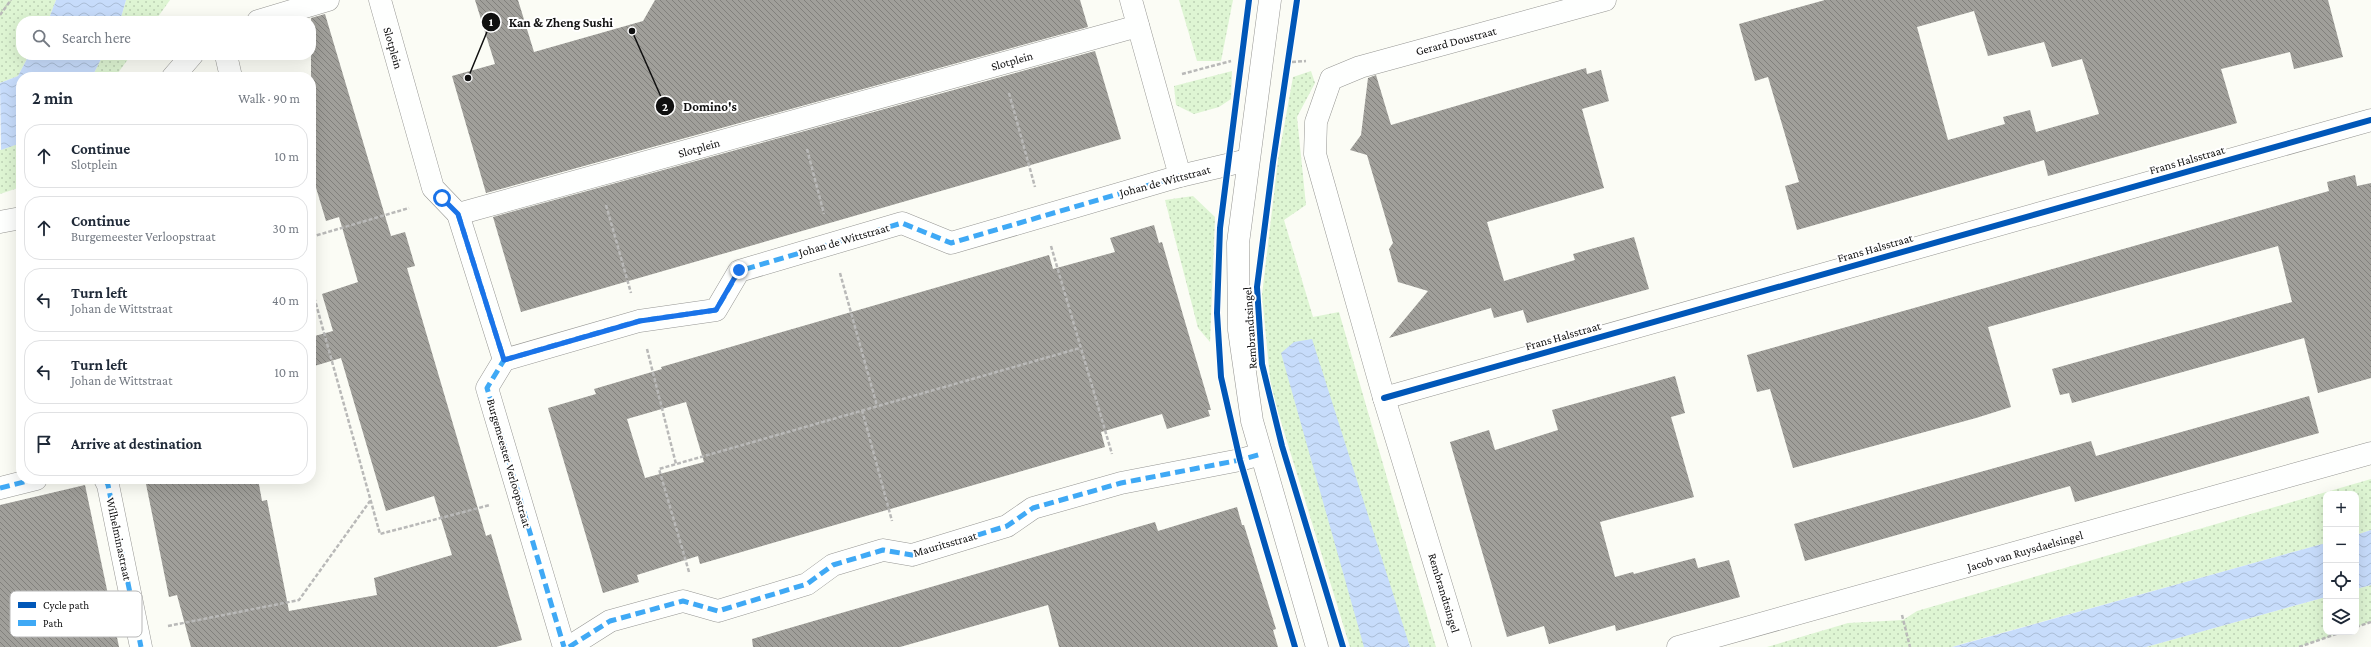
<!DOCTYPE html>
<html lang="en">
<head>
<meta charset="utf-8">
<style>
	:root { --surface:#fff; --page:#f6f6f7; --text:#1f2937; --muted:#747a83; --line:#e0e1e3 }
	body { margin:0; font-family:"Crimson Pro",serif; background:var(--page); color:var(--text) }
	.controls { position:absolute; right:12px; bottom:12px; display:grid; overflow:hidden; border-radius:8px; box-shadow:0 4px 16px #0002 }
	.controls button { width:36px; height:36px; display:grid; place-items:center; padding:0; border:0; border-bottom:1px solid var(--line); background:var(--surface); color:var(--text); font:20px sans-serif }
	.stop { position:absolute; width:12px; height:12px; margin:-9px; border:3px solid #1a73e8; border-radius:50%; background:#fff }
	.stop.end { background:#1a73e8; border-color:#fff; box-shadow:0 1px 4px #0008 }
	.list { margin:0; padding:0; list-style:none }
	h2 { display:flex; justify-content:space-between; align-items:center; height:52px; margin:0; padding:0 16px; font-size:17px }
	h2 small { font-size:13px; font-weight:400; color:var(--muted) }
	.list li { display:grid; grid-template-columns:26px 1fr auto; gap:12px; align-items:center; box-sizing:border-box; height:64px; margin:0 8px 8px; padding:0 8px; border:1px solid var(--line); border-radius:16px }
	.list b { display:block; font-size:15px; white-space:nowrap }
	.list p { margin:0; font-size:13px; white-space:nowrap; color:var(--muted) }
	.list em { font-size:13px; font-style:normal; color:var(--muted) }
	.icon { flex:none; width:22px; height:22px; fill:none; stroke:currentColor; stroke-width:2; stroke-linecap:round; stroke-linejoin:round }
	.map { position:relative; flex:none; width:2371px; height:647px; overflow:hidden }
	.search { position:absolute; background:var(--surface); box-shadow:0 4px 16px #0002; left:16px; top:16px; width:300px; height:44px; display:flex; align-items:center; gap:10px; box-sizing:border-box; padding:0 14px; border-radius:16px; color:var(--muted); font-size:15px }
	.panel { position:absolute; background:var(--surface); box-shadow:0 4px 16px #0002; left:16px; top:72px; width:300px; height:412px; border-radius:16px }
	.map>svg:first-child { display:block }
</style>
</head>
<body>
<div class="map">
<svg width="2371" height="647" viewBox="0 0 2371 647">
	<defs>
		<pattern id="grass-dots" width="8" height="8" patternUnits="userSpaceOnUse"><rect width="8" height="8" fill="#def5d3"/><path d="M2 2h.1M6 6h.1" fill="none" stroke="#bdd1b4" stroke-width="1.8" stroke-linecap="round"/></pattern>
		<pattern id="water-waves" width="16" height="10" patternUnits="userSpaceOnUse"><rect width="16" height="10" fill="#c7dcfb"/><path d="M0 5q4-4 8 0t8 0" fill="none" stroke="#aabcd6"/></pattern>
		<pattern id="building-back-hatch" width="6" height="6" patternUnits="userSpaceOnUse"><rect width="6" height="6" fill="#a09f9a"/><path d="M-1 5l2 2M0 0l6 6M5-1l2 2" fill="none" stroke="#81807c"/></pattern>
	</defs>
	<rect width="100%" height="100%" fill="#fbfcf5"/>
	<g fill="url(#grass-dots)">
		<polygon points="0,0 56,0 48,21 21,21 21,55 29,55 18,76 0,83"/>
		<polygon points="126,0 170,0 155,21 120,21"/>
		<polygon points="1179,0 1233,0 1221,61 1197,61"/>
		<polygon points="103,55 131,55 115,77 92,77"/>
		<polygon points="1232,71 1231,99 1219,107 1194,114 1176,105 1174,86"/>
		<polygon points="1311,71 1315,83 1297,117 1306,205 1284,220 1313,317 1339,312 1436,647 1350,647 1271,389 1262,295 1278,160 1293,77"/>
		<polygon points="21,143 21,187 0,194 0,150"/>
		<polygon points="1193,196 1215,217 1210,342 1198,328 1165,200"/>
		<polygon points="2371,479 2371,530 2356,535 2356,494 2326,494 2326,543 1965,643 1952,647 1767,647 1848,623 1903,620 1917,611"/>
		<polygon points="2371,585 2371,622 2356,627 2356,589"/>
		<polygon points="2326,597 2326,632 2342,632 2299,647 2146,647"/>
	</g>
	<g fill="url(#water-waves)">
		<polygon points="56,0 126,0 120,21 48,21"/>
		<polygon points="29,55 103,55 92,77 21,77 21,143 1,150 0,83 18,76"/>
		<polygon points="1312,339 1410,647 1364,647 1281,353 1294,342"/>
		<polygon points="2371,530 2371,585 2356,589 2356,535"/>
		<polygon points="2326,543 2326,597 2146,647 1952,647"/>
	</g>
	<g fill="url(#building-back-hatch)" fill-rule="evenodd">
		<polygon points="475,0 518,0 534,52 643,21 655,0 1080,0 1088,27 486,193 452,76 495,64"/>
		<path d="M1825 0H2328L2343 57 2294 69 2290 52 2221 69 2237 123 2048 176 2044 160 1797 230 1785 186 1799 182 1768 77 1755 81 1739 24ZM1974 11 1988 56 2044 42 2052 67 2082 59 2099 114 2036 132 2030 110 2003 117 2005 124 1948 140 1917 27Z"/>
		<polygon points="325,14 391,236 405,232 415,266 407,268 486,536 491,534 522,640 496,647 191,647 177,595 169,597 146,484 153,483 152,479 258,479 262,501 267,500 289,611 377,595 374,578 452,555 434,496 386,511 341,358 311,367 311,337 333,331 322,294 358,282 339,217 326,221 311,171 311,18"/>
		<polygon points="1095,51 1121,139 521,312 493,217"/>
		<polygon points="1586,68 1587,74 1601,70 1609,101 1582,109 1604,188 1487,222 1504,281 1575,260 1573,254 1634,237 1649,289 1527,323 1523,310 1494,318 1491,308 1389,338 1428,291 1398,282 1389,249 1393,243 1367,155 1350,150 1361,135 1368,78 1376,75 1391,125"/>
		<polygon points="2355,175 2357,186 2371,183 2371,378 2318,393 2304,338 2072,403 2069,393 2060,395 2052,369 2292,302 2278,246 1988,327 2011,407 1976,418 1793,468 1770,389 1757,392 1747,355 2329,191 2327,182"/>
		<path d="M1154 225 1159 243 1162 242 1183 315 1211 410H1208L1210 416 1167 429 1162 414 1101 432 1105 447 700 564 698 556 637 575 639 582 603 593 548 408 596 394 594 389 662 369 661 367 1049 255 1053 269 1115 252 1110 238ZM686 402 704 462 645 478 627 419Z"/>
		<polygon points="1675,376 1685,413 1671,417 1694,497 1600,522 1615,577 1633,572 1634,574 1695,558 1698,568 1729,560 1740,597 1616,631 1615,625 1549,644 1544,626 1507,637 1450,442 1489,430 1495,450 1558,430 1552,410"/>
		<polygon points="2309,396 2319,433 2075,502 2070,486 1805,561 1794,524 2091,441 2096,456"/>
		<polygon points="85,485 119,647 0,647 0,505"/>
		<polygon points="1237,507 1242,525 1244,525 1276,629 1273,630 1278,647 1059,647 1048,605 900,647 753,647 752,639 1155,522 1158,531"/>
	</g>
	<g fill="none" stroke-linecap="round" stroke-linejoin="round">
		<g stroke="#969693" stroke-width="23">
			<g id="minor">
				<polyline points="380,0 433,188 458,214 1138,26"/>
				<polyline points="1131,0 1180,176"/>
				<polyline points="1270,0 1238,243 1239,330 1252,421 1317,647"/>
				<polyline points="258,21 328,0"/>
				<polyline points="226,55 231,77"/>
				<polyline points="173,77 192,55"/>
				<polyline points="458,214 504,360 487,388 564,647"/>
				<polyline points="0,222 21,218"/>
				<polyline points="504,360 639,321 716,310 739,271 902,223 951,243 1180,176 1248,160"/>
				<polyline points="1384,398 2371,120"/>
				<polyline points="105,479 108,485 141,647"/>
				<polyline points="0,488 36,479"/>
				<polyline points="569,647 610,621 683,601 718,611 807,584 833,565 883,550 912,555 1007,526 1033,508 1121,483 1240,460 1261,454"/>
				<polyline points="1460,647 1384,398 1315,154 1316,122 1331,79 1360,67 1605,0"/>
				<polyline points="1678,647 2371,453"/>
			</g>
		</g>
		<g stroke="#b9b9b8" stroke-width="2.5" stroke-dasharray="4 2" stroke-linecap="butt">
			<polyline points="0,15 11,0"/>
			<polyline points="1292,62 1306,61"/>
			<polyline points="1182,74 1231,61"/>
			<polyline points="1009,93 1035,187"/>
			<polyline points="807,149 824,214"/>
			<polyline points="606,205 631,293"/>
			<polyline points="311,237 409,208"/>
			<polyline points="1051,246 1112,454"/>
			<polyline points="840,273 877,406"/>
			<polyline points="311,286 380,534 490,505"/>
			<polyline points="647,349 676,464"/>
			<polyline points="862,410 892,521"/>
			<polyline points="689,572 659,469 1080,348"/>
			<polyline points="1902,615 1910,647"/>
			<polyline points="168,626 299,600 370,501"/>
			<polyline points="2356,627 2371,622"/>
			<polyline points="2299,647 2342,632"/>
		</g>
		<use href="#minor" stroke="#fefffe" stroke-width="22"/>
		<g stroke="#3fa9f5" stroke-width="5" stroke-dasharray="10 5" stroke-linecap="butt">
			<polyline points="458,214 504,360 487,388 564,647"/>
			<polyline points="504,360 639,321 716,310 739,271 902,223 951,243 1180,176"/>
			<polyline points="105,479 108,485 141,647"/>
			<polyline points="0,488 36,479"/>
			<polyline points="569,647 610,621 683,601 718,611 807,584 833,565 883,550 912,555 1007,526 1033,508 1121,483 1240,460 1261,454"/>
		</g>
		<g stroke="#fff" stroke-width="8">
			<g id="cycleway">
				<polyline points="1249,0 1220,228 1217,313 1221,377 1240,460 1295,647"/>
				<polyline points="1297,0 1273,162 1257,287 1262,364 1282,446 1343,647"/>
				<polyline points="1384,398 2371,120"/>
			</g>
		</g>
		<use href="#cycleway" stroke="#0057b8" stroke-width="6"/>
	</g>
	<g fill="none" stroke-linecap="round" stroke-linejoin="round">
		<polyline stroke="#1a73e8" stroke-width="5" points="442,198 458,214 504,360 640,321 716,310 739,270"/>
	</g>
	<g text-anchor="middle" stroke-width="4" stroke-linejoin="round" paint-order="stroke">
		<g font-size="12" fill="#101010" stroke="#fff">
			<text transform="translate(1456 41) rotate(-15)" y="4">Gerard Doustraat</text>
			<text transform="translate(393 48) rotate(74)" y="4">Slotplein</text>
			<text transform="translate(1012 61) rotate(-16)" y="4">Slotplein</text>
			<text transform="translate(699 148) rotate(-16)" y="4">Slotplein</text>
			<text transform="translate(2187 160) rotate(-16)" y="4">Frans Halsstraat</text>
			<text transform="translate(1165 181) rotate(-15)" y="4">Johan de Wittstraat</text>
			<text transform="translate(844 240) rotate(-16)" y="4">Johan de Wittstraat</text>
			<text transform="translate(1875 248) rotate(-16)" y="4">Frans Halsstraat</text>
			<text transform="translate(1250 328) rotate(-94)" y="4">Rembrandtsingel</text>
			<text transform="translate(1563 336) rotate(-16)" y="4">Frans Halsstraat</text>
			<text transform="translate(509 463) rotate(74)" y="4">Burgemeester Verloopstraat</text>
			<text transform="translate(119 539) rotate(78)" y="4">Wilhelminastraat</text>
			<text transform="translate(945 544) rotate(-16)" y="4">Mauritsstraat</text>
			<text transform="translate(2025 551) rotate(-16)" y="4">Jacob van Ruysdaelsingel</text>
			<text transform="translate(1444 593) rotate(73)" y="4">Rembrandtsingel</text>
		</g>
	</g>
	<rect x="10" y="591" width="132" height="46" rx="6" fill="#fff" stroke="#b7b7b7" stroke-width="1"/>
	<rect x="18" y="602" width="18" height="6" fill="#0057b8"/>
	<rect x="18" y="620" width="18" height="6" fill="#3fa9f5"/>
	<g font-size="11" fill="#101010">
		<text x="43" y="609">Cycle path</text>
		<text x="43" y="627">Path</text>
	</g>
	<path fill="none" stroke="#101010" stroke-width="1.5" d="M468 78L491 22M632 31L665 106"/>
	<g fill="#101010" stroke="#fff" stroke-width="1.5">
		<circle cx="468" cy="78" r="4"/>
		<circle cx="632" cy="31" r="4"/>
		<circle cx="491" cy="22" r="10"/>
		<circle cx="665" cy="106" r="10"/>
	</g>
	<g font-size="12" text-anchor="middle" font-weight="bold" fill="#fff">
		<text x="491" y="26">1</text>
		<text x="665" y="111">2</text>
	</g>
	<g font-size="13" text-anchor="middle" font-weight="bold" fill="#101010" stroke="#fff" stroke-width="4" stroke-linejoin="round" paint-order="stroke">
		<text x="561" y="27">Kan &amp; Zheng Sushi</text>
		<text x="710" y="111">Domino's</text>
	</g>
</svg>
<div class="controls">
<button>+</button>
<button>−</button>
<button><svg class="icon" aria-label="locate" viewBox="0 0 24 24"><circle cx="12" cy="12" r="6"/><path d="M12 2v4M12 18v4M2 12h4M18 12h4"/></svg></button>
<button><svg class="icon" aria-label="layers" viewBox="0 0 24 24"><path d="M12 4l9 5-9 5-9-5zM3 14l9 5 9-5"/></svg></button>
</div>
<div class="stop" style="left:442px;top:198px"></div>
<div class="stop end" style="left:739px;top:270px"></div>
<div class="search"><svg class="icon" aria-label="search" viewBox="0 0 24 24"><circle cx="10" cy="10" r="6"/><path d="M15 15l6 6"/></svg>Search here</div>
<section class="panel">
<h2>2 min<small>Walk · 90 m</small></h2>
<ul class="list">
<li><svg class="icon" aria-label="ahead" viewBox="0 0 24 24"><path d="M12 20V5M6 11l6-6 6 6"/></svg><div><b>Continue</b><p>Slotplein</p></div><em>10 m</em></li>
<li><svg class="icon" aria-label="ahead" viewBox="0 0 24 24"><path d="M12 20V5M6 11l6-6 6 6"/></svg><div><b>Continue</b><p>Burgemeester Verloopstraat</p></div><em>30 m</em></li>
<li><svg class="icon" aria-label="left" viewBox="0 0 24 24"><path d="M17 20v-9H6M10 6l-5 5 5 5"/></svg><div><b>Turn left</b><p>Johan de Wittstraat</p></div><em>40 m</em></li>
<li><svg class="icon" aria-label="left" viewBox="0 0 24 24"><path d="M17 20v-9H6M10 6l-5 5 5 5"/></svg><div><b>Turn left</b><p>Johan de Wittstraat</p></div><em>10 m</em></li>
<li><svg class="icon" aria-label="arrive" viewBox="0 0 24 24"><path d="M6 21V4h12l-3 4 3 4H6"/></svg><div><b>Arrive at destination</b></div></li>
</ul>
</section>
</div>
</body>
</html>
